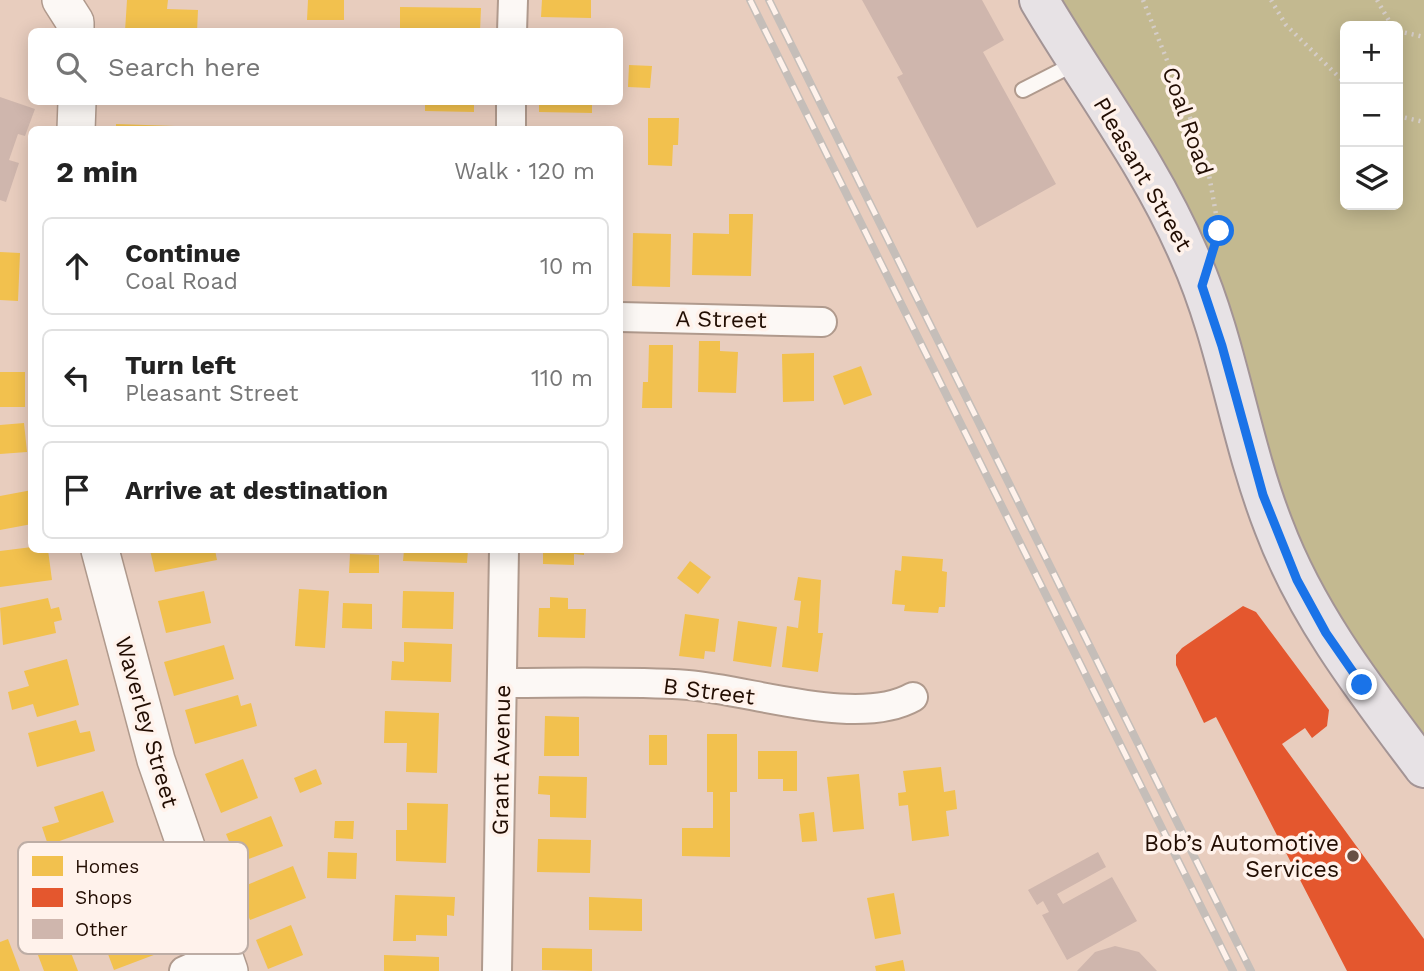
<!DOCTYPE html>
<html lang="en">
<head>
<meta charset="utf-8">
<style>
	:root { --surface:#fff; --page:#f6f6f6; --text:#222; --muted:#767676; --line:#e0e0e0 }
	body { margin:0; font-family:"Work Sans",sans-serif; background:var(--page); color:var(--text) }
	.controls { position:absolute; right:21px; top:21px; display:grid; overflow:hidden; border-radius:10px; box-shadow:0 4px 18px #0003 }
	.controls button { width:63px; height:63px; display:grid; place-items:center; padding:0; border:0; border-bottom:2px solid var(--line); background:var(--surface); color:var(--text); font:35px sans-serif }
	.stop { position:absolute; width:21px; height:21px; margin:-16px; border:5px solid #1a73e8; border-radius:50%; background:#fff }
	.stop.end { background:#1a73e8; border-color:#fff; box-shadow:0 2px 7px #0008 }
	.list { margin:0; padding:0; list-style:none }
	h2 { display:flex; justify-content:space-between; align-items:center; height:91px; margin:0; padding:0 28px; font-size:30px }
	h2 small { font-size:23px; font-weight:400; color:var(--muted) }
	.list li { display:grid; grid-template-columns:46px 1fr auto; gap:21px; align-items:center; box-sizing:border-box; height:98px; margin:0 14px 14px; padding:0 14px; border:2px solid var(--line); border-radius:10px }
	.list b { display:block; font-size:26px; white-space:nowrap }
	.list p { margin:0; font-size:23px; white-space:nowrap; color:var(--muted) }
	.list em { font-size:23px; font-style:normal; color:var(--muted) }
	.icon { flex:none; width:38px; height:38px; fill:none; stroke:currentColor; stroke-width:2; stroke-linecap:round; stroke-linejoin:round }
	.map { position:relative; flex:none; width:1424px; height:971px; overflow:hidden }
	.search { position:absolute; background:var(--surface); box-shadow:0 4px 18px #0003; left:28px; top:28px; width:595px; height:77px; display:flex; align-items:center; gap:18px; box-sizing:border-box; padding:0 24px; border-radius:10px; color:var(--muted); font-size:26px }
	.panel { position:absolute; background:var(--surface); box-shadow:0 4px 18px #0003; left:28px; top:126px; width:595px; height:427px; border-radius:10px }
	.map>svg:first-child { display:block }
</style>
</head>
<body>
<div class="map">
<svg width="1424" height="971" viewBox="0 0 1424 971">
	<rect width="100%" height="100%" fill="#e8cdbe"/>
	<path fill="#c3b990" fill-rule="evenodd" d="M1059 0H1424V737L1358 648 1327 597 1301 546 1280 490 1249 375ZM1345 26H1398V205H1345Z"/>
	<g fill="#f2c14e">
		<polygon points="127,0 168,0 167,9 198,10 197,32 125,31"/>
		<polygon points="308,0 344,0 344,20 307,20"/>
		<polygon points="542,0 591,0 591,18 541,17"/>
		<polygon points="400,7 481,8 480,32 400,32"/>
		<polygon points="629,65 652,66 650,88 628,87"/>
		<polygon points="425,102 474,102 474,112 425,111"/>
		<polygon points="539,102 592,102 592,113 539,112"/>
		<polygon points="648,118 679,118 678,145 673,145 672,166 648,165"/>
		<polygon points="116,124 175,126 175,130 116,130"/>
		<polygon points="729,214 753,214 751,276 692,275 693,233 729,234"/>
		<polygon points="633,233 671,234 670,287 632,286"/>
		<polygon points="0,252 20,253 18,301 0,300"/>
		<polygon points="699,341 720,341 720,351 738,352 736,393 698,392"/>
		<polygon points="649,345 673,345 672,408 642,408 643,382 648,382"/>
		<polygon points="814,353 814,401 783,402 782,354"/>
		<polygon points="861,366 872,395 844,405 833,376"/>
		<rect x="0" y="372" width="25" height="35"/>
		<polygon points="24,423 27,452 0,454 0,425"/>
		<polygon points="32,490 32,524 0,530 0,496"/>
		<polygon points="32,547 32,550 48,550 52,580 0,587 0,551"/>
		<polygon points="150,550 215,550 217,560 155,572"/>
		<polygon points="404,550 468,550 467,563 403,561"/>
		<polygon points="543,550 584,550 584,555 574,554 574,565 543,564"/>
		<polygon points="350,554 379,555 379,573 349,573"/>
		<polygon points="902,556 943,559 942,571 947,572 945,607 939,607 938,613 904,611 905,605 892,604 895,570 901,571"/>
		<polygon points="690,561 711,577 698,594 677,578"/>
		<polygon points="798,577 821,580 818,633 823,633 818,672 782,667 787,626 798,628 801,601 794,600"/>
		<polygon points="299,589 329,591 325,648 295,646"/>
		<polygon points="204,591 211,623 166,633 158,601"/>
		<polygon points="403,591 454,592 453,629 402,628"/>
		<polygon points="550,597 568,598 568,609 586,609 585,638 538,637 539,608 550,608"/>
		<polygon points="48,598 51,609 59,607 62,620 54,622 56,633 3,645 0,608"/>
		<polygon points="343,603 372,604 372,629 342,628"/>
		<polygon points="685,614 719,619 715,652 705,651 704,659 679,656"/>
		<polygon points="738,621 777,627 771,667 733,661"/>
		<polygon points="404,642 452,644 451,682 391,680 392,661 404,662"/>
		<polygon points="224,645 234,679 174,696 164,662"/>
		<polygon points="67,659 79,705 37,717 33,704 12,710 8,692 29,686 24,671"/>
		<polygon points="238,695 241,706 251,703 257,726 195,744 185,710"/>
		<polygon points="385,711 439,713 437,773 406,772 407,743 384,743"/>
		<polygon points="545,716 579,717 579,756 544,756"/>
		<polygon points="76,720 80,733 90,731 95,751 37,767 28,733"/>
		<polygon points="707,734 737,734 737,792 730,792 730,857 682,856 682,828 713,828 713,792 707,792"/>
		<rect x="649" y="735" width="18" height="30"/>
		<polygon points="758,751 797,751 797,791 783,791 783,779 758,779"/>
		<polygon points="243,759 258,798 221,813 205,774"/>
		<polygon points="941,767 944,792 955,790 957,809 946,811 949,836 912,841 908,805 899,806 898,793 906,792 903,771"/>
		<polygon points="316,769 322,784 300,793 294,778"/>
		<polygon points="859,774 864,829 833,832 827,777"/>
		<polygon points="539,776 587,777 586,818 550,817 550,795 538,794"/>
		<polygon points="103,791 114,822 48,845 42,827 59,822 54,807"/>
		<polygon points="407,803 448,804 446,863 396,861 396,830 407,830"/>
		<polygon points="814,812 817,841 802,842 799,814"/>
		<polygon points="271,816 283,846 238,863 226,834"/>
		<polygon points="335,821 354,821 353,839 334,838"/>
		<polygon points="538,839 591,840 590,873 537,872"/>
		<polygon points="328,852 357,853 356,879 327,878"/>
		<polygon points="293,866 306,898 250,920 237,889"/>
		<polygon points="894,893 901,934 875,939 867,898"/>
		<polygon points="395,895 455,897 454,916 447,915 447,936 416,935 416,941 393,941"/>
		<polygon points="589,897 642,899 642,931 589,930"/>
		<polygon points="154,914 167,950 114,970 103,941 120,934 118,928"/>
		<polygon points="60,924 78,971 44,971 30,934"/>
		<polygon points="291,925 303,955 268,969 256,940"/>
		<polygon points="8,939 20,971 0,971 0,942"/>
		<polygon points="542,948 592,949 592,971 542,970"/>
		<polygon points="384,955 439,957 439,971 384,971"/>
		<polygon points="903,960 905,971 876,971 875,966"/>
	</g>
	<polygon fill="#e4572e" points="1243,606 1256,612 1329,710 1327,726 1312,738 1305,728 1282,744 1424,939 1424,971 1347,971 1216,717 1204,723 1176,665 1176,655 1182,648"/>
	<g fill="#cfb6ad">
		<polygon points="862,0 982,0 1004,40 983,52 1056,184 977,228 897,77 903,74"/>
		<polygon points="0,97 35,109 25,136 18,134 9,160 19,163 6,202 0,200"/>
		<polygon points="1098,852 1106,867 1057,894 1063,904 1112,877 1137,921 1067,960 1042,915 1049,912 1043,901 1037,905 1028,890"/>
		<polygon points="1115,946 1139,952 1157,971 1077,971 1095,952"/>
	</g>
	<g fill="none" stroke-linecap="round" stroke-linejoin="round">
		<g stroke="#b09a8d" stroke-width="18">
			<polyline id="service" points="1023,90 1076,63"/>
		</g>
		<g stroke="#b09a8d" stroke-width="32">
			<g id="minor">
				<polyline points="512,32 513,0"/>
				<polyline points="511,130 511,102"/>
				<polyline points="620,317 822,322"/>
				<path d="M502 683C564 683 627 681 688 685 751 690 858 728 913 697"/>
				<polyline points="184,971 222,954"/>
				<polyline points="497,971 504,550"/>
			</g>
		</g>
		<g stroke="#b09a8d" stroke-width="40">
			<g id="tertiary">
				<polyline points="61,0 75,22 75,32"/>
				<polyline points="76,130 77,102"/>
				<polyline points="100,550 156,760 229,971"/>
			</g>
		</g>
		<g stroke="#a39495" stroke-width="42">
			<path id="primary" d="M1039 0C1089 85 1150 164 1189 255 1228 342 1239 438 1274 527 1308 617 1367 692 1424 768"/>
		</g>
		<g stroke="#d5cdc8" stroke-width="4.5" stroke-dasharray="2 5" stroke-linecap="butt">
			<polyline points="1143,0 1206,158 1219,231 1217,238"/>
			<polyline points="1271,0 1286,25 1345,83"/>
			<polyline points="1377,0 1392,26"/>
			<polyline points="1398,31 1424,37"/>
			<polyline points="1398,116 1424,122"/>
		</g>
		<use href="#service" stroke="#fcf8f5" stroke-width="14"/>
		<use href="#minor" stroke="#fcf8f5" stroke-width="28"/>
		<use href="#tertiary" stroke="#fcf8f5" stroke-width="37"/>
		<use href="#primary" stroke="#e7e2e5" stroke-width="38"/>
		<g stroke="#c5beb9" stroke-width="8">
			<g id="rail">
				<polyline points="750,0 1233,971"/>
				<polyline points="769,0 1251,971"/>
			</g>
		</g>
		<use href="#rail" stroke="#fff2eb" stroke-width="5" stroke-dasharray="16" stroke-linecap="butt"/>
	</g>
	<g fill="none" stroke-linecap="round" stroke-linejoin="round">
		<polyline stroke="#1a73e8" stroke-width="9" points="1219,231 1202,286 1222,346 1263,495 1297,580 1326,633 1362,685"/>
	</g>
	<circle fill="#675044" stroke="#fff2eb" stroke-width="2.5" cx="1353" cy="856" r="7"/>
	<g text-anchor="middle" stroke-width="7" stroke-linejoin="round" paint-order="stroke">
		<g font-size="23" fill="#220d02" stroke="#fff2eb">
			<text transform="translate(1188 121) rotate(71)" y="8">Coal Road</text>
			<text transform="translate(1143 174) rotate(60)" y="8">Pleasant Street</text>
			<text transform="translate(721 319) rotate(1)" y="8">A Street</text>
			<text transform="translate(709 691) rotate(7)" y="8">B Street</text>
			<text transform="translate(147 722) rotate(74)" y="8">Waverley Street</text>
			<text transform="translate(501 760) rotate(-89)" y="8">Grant Avenue</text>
		</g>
		<g font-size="23" fill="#220d02" stroke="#fff2eb" text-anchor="end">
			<text x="1339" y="851">Bob’s Automotive<tspan x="1339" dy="26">Services</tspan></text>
		</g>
	</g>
	<rect x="18" y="842" width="230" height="112" rx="10" fill="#fff2eb" stroke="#bdada5" stroke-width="2"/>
	<rect x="32" y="856" width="31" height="20" fill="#f2c14e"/>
	<rect x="32" y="888" width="31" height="19" fill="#e4572e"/>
	<rect x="32" y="919" width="31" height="20" fill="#cfb6ad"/>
	<g font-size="19" fill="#220d02">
		<text x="75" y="873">Homes</text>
		<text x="75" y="904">Shops</text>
		<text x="75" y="936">Other</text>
	</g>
</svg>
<div class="controls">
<button>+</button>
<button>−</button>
<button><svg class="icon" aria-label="layers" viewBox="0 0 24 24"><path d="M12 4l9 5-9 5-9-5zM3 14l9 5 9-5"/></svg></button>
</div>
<div class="stop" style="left:1219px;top:231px"></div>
<div class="stop end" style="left:1362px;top:685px"></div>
<div class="search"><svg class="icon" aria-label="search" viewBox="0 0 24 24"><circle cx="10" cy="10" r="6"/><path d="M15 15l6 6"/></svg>Search here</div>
<section class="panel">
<h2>2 min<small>Walk · 120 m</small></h2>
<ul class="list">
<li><svg class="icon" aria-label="ahead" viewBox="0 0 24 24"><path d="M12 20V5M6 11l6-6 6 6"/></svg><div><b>Continue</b><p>Coal Road</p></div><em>10 m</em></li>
<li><svg class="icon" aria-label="left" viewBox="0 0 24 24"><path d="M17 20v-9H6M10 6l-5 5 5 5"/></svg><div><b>Turn left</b><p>Pleasant Street</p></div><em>110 m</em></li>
<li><svg class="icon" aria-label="arrive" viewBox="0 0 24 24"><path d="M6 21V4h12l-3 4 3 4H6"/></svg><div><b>Arrive at destination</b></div></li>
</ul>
</section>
</div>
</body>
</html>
